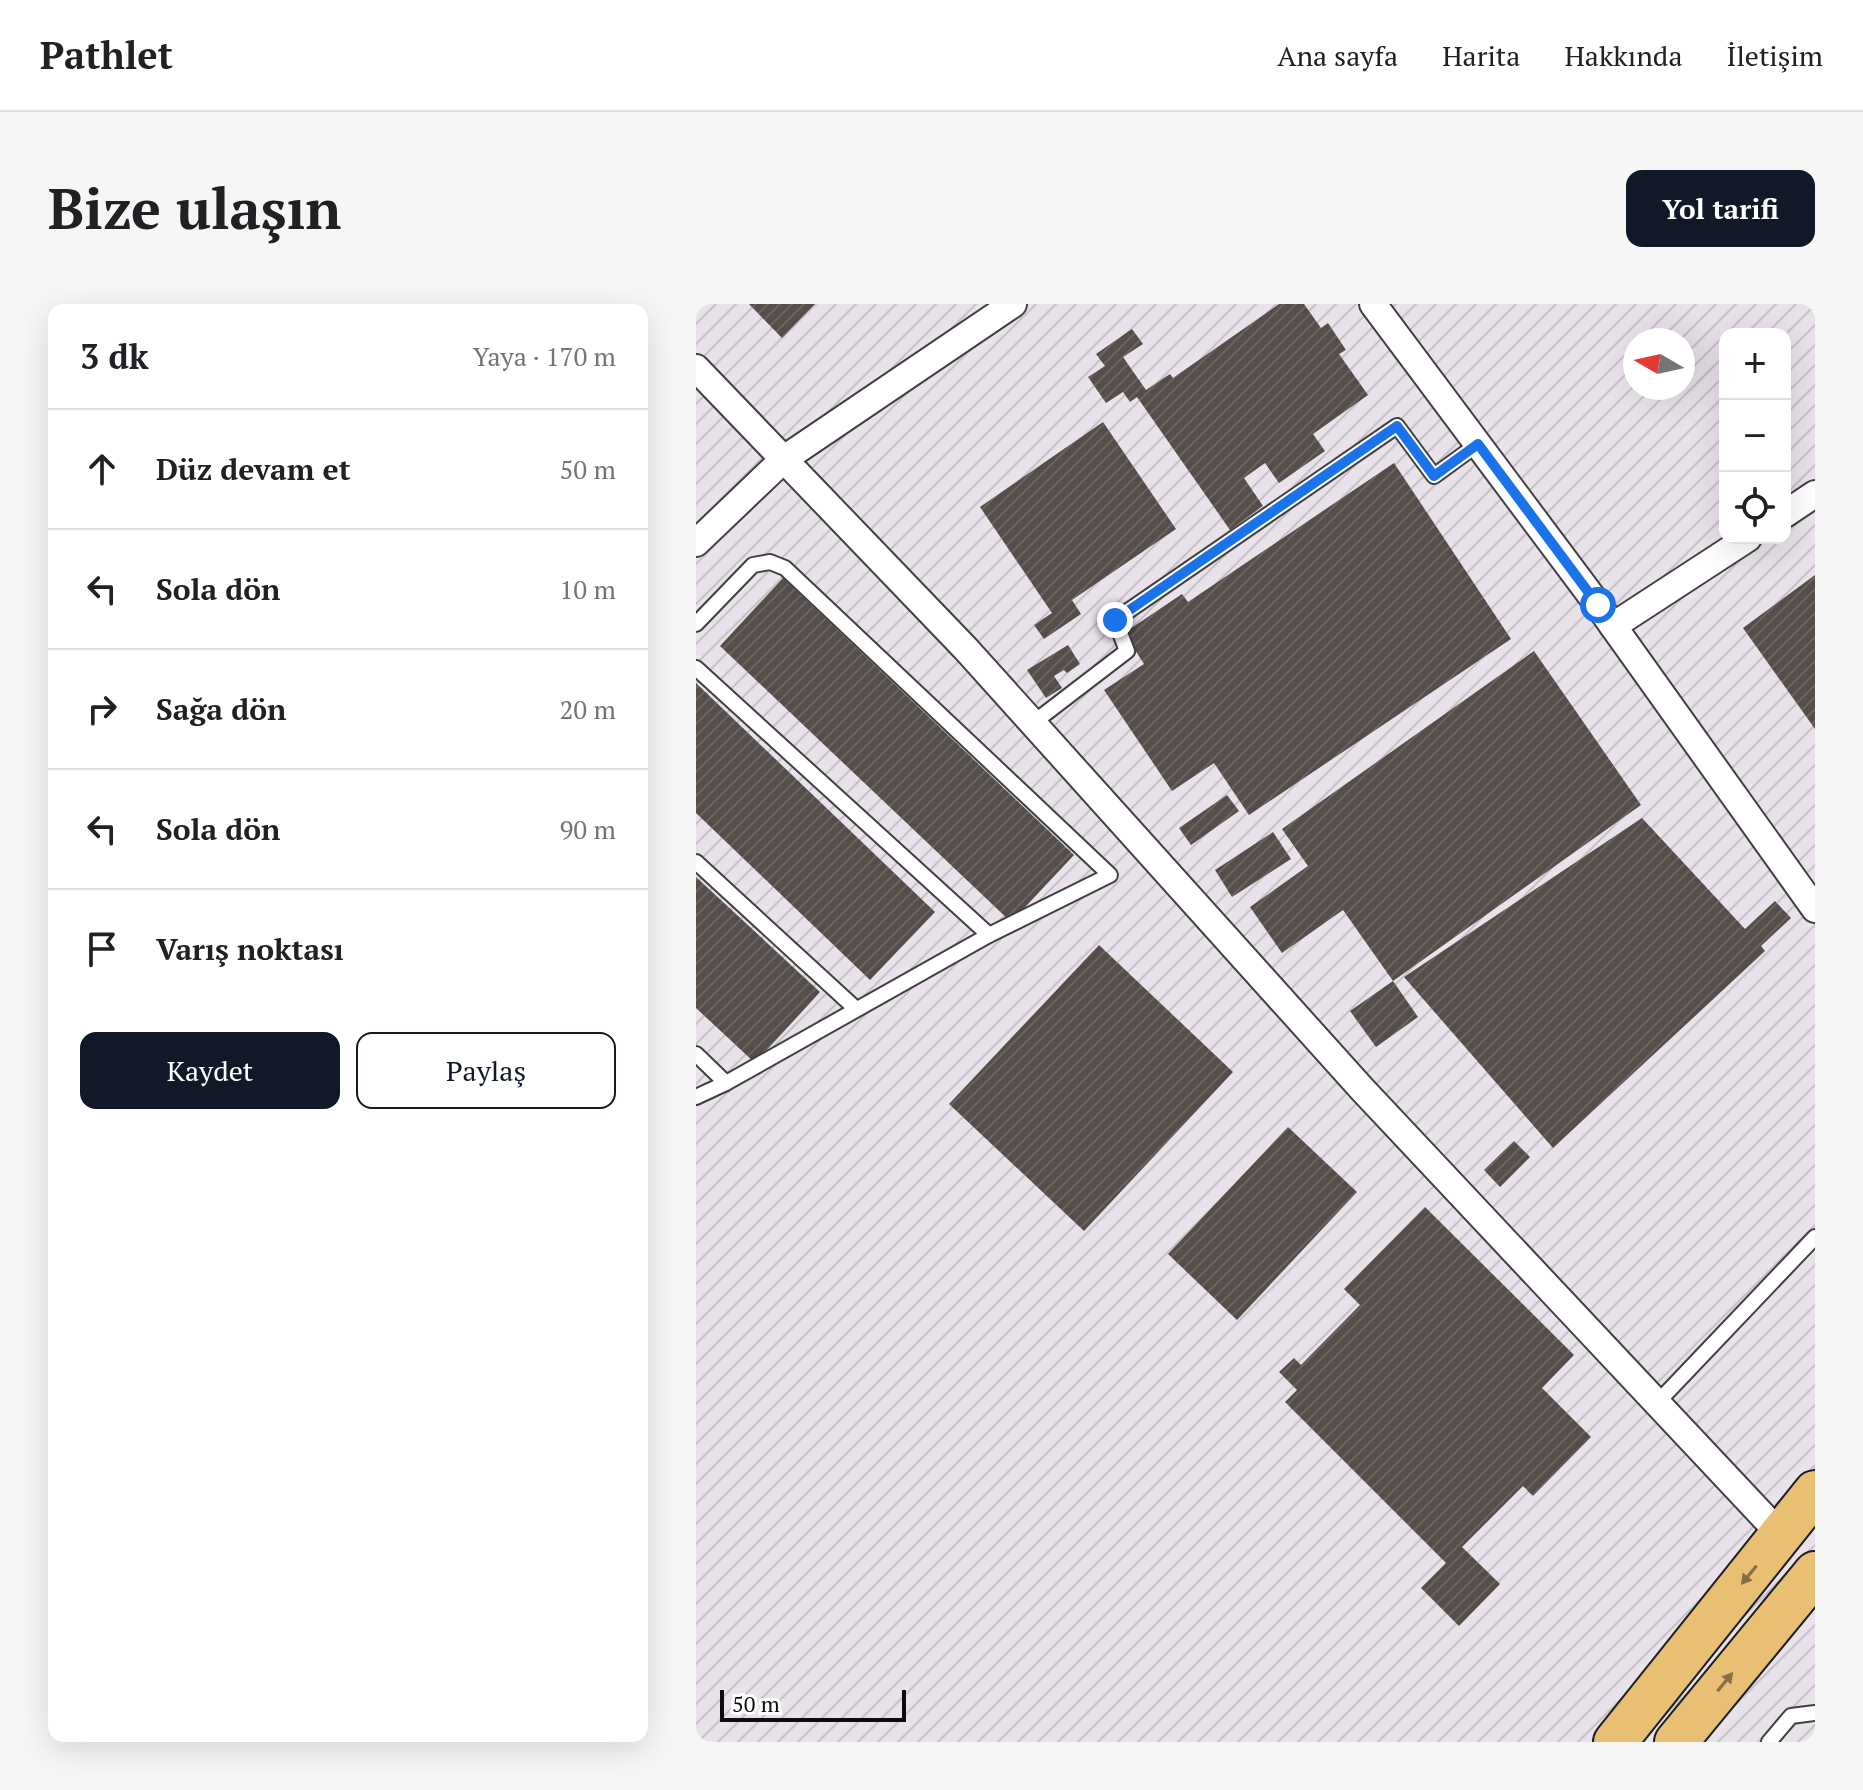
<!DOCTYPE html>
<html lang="tr">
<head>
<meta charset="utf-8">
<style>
	:root { --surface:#fff; --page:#f6f6f6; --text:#202124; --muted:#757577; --line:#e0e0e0; --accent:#111827 }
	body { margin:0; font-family:"PT Serif",serif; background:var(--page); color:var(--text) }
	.controls { position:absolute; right:24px; top:24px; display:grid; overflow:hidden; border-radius:16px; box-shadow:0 8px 32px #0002 }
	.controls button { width:72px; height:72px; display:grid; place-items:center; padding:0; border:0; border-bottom:2px solid var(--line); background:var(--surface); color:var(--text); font:40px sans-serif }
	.compass { position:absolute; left:927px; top:24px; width:72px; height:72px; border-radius:50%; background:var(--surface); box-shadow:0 8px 32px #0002; rotate:279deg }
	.scale { position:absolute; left:24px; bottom:20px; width:186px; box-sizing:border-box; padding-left:8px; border:4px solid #0d0d0d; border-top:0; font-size:22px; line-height:28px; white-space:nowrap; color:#0d0d0d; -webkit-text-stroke:6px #fff; paint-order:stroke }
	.stop { position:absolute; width:24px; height:24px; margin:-18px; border:6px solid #1a73e8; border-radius:50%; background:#fff }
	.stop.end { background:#1a73e8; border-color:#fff; box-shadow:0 2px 8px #0008 }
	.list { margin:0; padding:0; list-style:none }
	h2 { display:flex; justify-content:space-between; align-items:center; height:104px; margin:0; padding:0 32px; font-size:34px }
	h2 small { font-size:26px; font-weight:400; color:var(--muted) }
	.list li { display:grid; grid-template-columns:52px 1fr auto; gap:24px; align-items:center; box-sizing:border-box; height:120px; padding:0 32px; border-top:2px solid var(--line) }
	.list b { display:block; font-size:30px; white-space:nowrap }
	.list em { font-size:26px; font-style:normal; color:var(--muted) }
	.actions { display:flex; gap:16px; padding:24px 32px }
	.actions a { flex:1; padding:18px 0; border:2px solid var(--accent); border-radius:16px; text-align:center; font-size:28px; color:var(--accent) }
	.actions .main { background:var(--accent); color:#fff }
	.icon { flex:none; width:44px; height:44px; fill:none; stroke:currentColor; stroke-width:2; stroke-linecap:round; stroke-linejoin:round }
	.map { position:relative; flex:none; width:1119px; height:1438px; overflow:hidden; border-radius:16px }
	header { display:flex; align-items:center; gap:48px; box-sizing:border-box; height:112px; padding:0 40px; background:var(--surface); border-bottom:2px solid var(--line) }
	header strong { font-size:38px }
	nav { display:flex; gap:44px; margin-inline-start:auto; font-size:28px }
	.intro { display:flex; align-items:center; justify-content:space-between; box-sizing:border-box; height:192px; padding:0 48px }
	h1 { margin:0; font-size:56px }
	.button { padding:20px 36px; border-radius:16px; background:var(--accent); color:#fff; font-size:28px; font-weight:700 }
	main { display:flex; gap:48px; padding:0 48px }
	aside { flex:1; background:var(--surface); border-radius:16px; box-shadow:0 8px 32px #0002 }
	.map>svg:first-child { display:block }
</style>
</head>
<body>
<header>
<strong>Pathlet</strong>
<nav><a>Ana sayfa</a><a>Harita</a><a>Hakkında</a><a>İletişim</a></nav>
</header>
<div class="intro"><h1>Bize ulaşın</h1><a class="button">Yol tarifi</a></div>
<main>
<aside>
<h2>3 dk<small>Yaya · 170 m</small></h2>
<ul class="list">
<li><svg class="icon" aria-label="ahead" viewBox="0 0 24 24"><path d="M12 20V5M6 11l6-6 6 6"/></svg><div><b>Düz devam et</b></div><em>50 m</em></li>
<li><svg class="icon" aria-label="left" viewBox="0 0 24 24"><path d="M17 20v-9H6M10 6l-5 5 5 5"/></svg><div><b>Sola dön</b></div><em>10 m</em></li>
<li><svg class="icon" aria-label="right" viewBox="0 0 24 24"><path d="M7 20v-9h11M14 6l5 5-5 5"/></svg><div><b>Sağa dön</b></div><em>20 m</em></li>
<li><svg class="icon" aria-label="left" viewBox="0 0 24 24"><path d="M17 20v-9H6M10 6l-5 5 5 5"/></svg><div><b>Sola dön</b></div><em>90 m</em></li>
<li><svg class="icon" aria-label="arrive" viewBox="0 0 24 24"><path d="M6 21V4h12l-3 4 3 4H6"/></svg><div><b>Varış noktası</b></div></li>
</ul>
<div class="actions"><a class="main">Kaydet</a><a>Paylaş</a></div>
</aside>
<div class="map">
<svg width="1119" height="1438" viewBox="0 0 1119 1438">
	<defs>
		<pattern id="industrial-furrows" width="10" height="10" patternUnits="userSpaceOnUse" patternTransform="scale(2)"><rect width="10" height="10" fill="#e9e2ea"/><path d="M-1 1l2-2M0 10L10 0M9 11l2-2" fill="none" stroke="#c7c1c8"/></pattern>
		<pattern id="building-hatch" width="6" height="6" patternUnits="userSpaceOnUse" patternTransform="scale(2)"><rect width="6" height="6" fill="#544d4a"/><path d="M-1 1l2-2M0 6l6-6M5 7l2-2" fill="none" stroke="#686260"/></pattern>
	</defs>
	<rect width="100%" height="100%" fill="#fdf9ee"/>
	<path fill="url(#industrial-furrows)" fill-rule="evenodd" d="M0 0H1119V1438H0ZM1029 30H1089V234H1029ZM939 36H987V84H939Z"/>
	<g fill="url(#building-hatch)">
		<polygon points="53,0 119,0 86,34"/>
		<polygon points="583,0 608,0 625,24 632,19 650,46 643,50 672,91 617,130 629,147 583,179 569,159 548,174 567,202 534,226 441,93 434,98 427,88 410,99 392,73 409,62 400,50 436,25 447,40 427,53 450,86 474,70 477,74"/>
		<polygon points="407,118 480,225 376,296 385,310 348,335 338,321 356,309 284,203"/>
		<polygon points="698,159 815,335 553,511 518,459 476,487 408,386 448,360 428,329 486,290 492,298"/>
		<polygon points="1119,271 1119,425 1047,324"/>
		<polygon points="87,274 378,551 315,618 24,342"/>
		<polygon points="372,341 384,360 371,369 368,366 358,372 366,384 350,394 331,366"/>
		<polygon points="838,347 945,501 697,677 647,606 586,649 554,603 612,562 586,525"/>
		<polygon points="0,379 239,608 174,676 0,509"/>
		<polygon points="531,491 543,507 495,541 483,524"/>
		<polygon points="946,514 1049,625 1079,597 1095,614 1065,642 1069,647 857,844 708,673"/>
		<polygon points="577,528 595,555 536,593 519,566"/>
		<polygon points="0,573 124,688 59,759 0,704"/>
		<polygon points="403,641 537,768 388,927 253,800"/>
		<polygon points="697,677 722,713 680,743 654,707"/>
		<polygon points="592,823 661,888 541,1016 472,950"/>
		<polygon points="818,837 834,853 804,883 788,866"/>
		<polygon points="729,903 878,1051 846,1084 895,1133 837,1192 827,1182 766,1243 804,1280 763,1322 725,1284 750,1259 589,1098 601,1086 583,1068 598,1054 605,1061 664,1001 648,985"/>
	</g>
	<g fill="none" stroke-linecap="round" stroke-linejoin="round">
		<g stroke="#404040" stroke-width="18">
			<g id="lane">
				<polyline points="0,320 57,261 74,258 89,264 414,571 293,631 30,779 0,793"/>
				<polyline points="0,364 293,631"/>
				<polyline points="337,419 431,347 419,316 701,122 738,172 782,140"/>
				<polyline points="0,558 160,705"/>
				<polyline points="0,750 30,779"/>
				<polyline points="961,1099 1119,933"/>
				<polyline points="1073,1438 1095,1412 1119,1409"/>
			</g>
		</g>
		<g stroke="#404040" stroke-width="30">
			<g id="street">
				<polyline points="677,0 902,301 1119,605"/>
				<polyline points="0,64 270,345 666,785 1085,1231"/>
				<polyline points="1089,210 1119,190"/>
				<polyline points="0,239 88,155 317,0"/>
				<polyline points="917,322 1052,234"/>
			</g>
		</g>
		<g stroke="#1e1e1e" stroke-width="46">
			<g id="primary">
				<polyline points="919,1438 1119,1188"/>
				<polyline points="980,1438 1119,1269"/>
			</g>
		</g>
		<use href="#lane" stroke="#fff" stroke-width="14"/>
		<use href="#street" stroke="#fff" stroke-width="26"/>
		<use href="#primary" stroke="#e8bf73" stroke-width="42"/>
	</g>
	<defs><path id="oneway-solid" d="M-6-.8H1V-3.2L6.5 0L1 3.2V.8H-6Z" transform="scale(2)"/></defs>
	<g fill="#856f45">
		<use href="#oneway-solid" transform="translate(1053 1271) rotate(129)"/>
		<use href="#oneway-solid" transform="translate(1029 1378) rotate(-51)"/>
	</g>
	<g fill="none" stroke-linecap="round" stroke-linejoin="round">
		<polyline stroke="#1a73e8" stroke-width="10" points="419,316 701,122 738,172 782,140 902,301"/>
	</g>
</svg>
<div class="controls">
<button>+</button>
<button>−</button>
<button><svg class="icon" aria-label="locate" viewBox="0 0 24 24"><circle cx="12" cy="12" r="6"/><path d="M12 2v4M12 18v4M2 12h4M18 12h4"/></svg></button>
</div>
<svg class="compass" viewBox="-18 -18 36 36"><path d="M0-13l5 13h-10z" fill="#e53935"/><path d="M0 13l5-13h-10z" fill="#757577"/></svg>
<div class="scale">50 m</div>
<div class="stop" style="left:902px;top:301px"></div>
<div class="stop end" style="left:419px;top:316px"></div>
</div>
</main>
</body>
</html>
